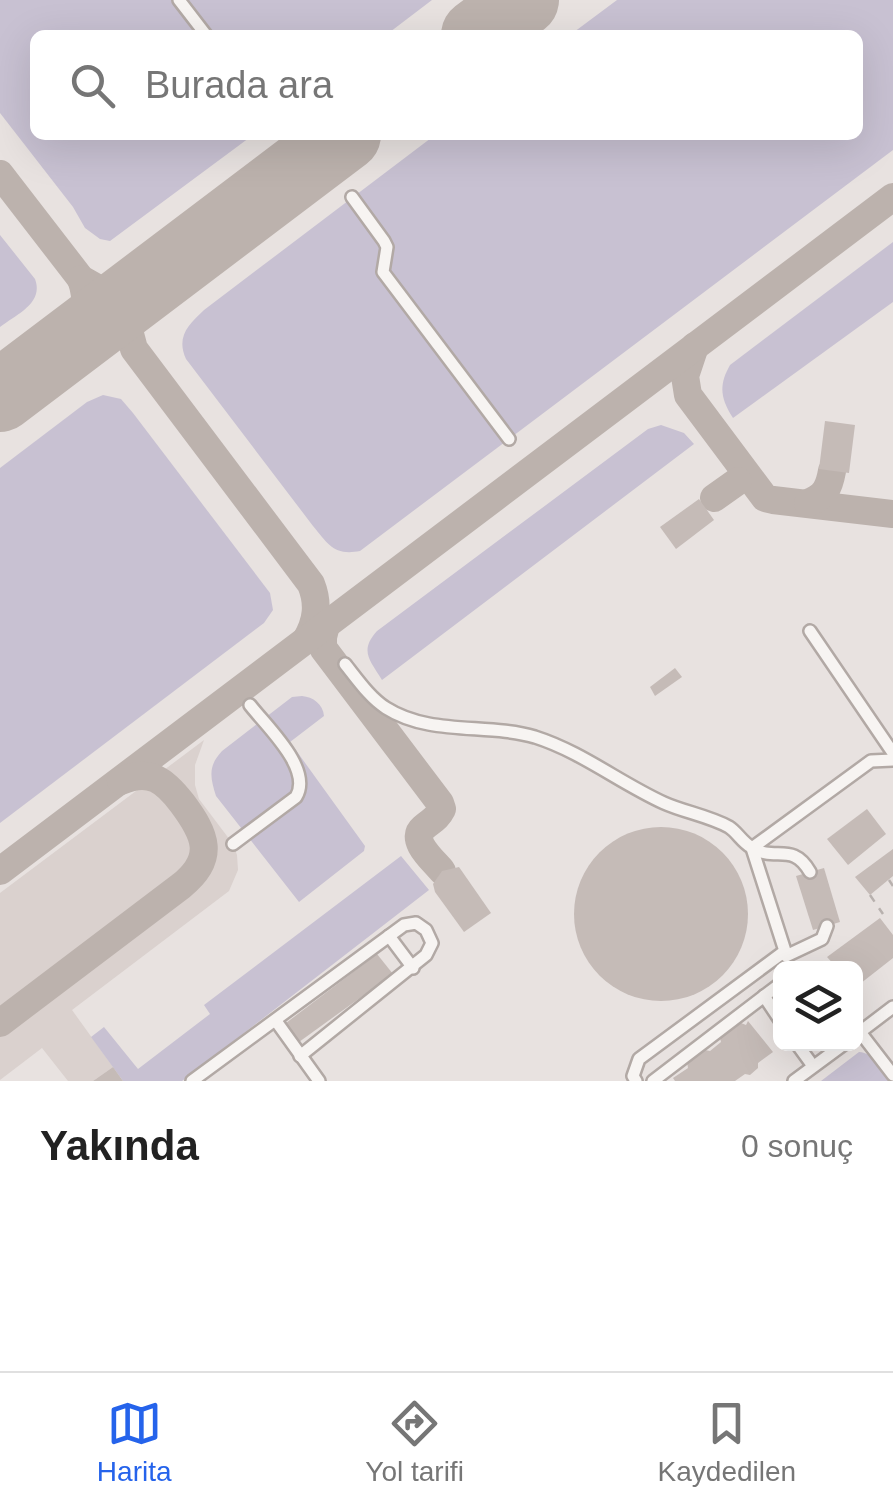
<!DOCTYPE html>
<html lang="tr">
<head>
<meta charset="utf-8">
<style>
	:root { --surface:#fff; --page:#f2f2f2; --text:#222; --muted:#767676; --line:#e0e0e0; --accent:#2563eb }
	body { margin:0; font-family:Helvetica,sans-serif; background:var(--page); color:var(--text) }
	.controls { position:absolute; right:30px; bottom:30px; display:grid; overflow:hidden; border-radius:15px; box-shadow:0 10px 40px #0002 }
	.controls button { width:90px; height:90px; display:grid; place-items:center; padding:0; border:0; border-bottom:2px solid var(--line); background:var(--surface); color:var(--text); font:50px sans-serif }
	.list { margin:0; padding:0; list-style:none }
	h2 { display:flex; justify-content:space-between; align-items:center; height:130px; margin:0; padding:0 40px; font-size:42px }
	h2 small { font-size:32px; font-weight:400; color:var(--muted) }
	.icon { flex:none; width:55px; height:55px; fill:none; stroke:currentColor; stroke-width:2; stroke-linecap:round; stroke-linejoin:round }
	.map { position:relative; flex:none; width:893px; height:1081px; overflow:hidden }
	.search { position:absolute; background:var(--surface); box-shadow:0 10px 40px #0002; left:30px; right:30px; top:30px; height:110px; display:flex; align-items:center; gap:25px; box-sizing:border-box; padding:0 35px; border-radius:15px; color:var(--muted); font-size:38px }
	.sheet { height:290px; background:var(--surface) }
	nav { display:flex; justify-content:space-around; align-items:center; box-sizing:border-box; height:140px; border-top:2px solid var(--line); background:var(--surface); font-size:28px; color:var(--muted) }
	nav a { display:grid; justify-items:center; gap:5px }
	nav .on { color:var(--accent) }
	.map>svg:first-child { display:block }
</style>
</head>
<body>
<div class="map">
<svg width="893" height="1081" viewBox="0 0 893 1081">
	<rect width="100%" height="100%" fill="#e8e2e0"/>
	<polygon fill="#dad1ce" points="204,740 195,765 195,785 199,799 233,844 237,855 238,870 229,891 72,1010 113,1067 93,1081 68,1081 42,1048 0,1080 0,893"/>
	<g fill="#c8c1d2">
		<polygon points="0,0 432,0 386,35 35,35 35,135 253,135 110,241 100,239 85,228 73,207 0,113"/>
		<path d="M617 0H893V150L360 551C334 556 328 544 313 526L186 359C176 337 188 325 204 310L435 135H858V35H570Z"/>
		<path d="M0 235 35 279C44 303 17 314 0 327Z"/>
		<path d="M893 242V302L733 418C721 399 718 386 730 365Z"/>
		<polygon points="103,395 121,399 133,413 270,593 273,610 264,623 0,823 0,468 87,402"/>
		<path d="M661 425 684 433 694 444 382 680C370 660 359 651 377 631L648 429Z"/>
		<path d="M302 696C313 697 323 704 324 716L290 742 365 846 364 851 299 902 216 796C210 777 208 766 222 751L292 697Z"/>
		<polygon points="401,856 429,890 182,1081 123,1081 91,1037 104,1027 138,1069 210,1014 204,1005"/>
		<path d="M859 1052C874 1053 882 1069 891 1081H821Z"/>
	</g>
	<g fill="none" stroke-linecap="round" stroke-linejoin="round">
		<g stroke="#bcb2ad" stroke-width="28">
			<path d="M0 174 81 279 104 292 136 293 129 330 134 349 311 584C319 604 317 621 306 640"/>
			<path d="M76 339C85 317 89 301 81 279"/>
			<polyline points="695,346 685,376 688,395 765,498 773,500 893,514"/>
			<polyline points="714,498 738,481"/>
			<path d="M808 503C825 496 829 488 832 471"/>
			<path d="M326 625 323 637V648L440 803 442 809C437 819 432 820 423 828 409 840 433 860 442 871"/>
			<polyline points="0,871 893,197"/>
			<path d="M0 1023 181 886C216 858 206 835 182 803 165 781 150 768 121 781"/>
		</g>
		<g stroke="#bcb2ad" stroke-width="72">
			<polyline points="477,35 523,0"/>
			<polyline points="0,396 345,135"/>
		</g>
	</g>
	<g fill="#c5bbb7">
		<polygon points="825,421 855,425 849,473 819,469"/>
		<polygon points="699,499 714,520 676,549 660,527"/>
		<polygon points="675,668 682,677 655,696 650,687"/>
		<polygon points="867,809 886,834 848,865 827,839"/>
		<circle cx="661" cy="914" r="87"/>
		<polygon points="893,849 893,876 870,895 855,877"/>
		<polygon points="459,867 491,913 464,932 435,892 433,884 442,871"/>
		<polygon points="824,868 840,922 813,930 796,876"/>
		<polygon points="880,918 893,935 893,958 856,987 856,968 837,968 827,957"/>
		<polygon points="377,954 393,974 299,1042 286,1023"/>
		<polygon points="748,1021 773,1052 758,1063 758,1068 750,1075 745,1074 735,1081 675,1081 673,1078 688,1068 687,1062 705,1050 710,1051 721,1042 720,1038 741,1023 746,1025"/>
		<polygon points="113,1067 123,1081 93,1081"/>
	</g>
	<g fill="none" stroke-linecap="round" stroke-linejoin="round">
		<g stroke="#b2a9a5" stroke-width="16">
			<g id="minor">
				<polyline points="179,0 206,35"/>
				<polyline points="352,197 384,241 387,247 383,272 509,439"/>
				<polyline points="810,631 893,753"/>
				<path d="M345 664C357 679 370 698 386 708 430 736 487 723 535 737 582 752 620 783 664 803 684 812 709 816 729 827 737 832 742 842 751 847 775 863 792 841 810 872"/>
				<path d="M233 844 296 797C313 769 267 727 250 705"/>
				<polyline points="389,936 413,968"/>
				<polyline points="786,956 822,939 827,926"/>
				<polyline points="764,996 780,1020"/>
				<polyline points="276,1021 319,1081"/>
				<polyline points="856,1030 860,1032 893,1075"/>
				<polyline points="856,1035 893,1007"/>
				<polyline points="797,1044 813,1066"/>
				<polyline points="192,1081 404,925 416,923 426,930 432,943 426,955 300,1056"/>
				<polyline points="636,1081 633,1076 639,1059 785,951 752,848 871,761 893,760"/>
				<polyline points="653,1081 780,984"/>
				<polyline points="794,1081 844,1044"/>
			</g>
		</g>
		<g stroke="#b8b1ae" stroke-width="2.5" stroke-dasharray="8 8" stroke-linecap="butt">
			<polyline points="889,880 893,886"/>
			<polyline points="870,895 883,914"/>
		</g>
		<use href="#minor" stroke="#f7f4f2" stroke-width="11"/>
	</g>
</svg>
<div class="controls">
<button><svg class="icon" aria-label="layers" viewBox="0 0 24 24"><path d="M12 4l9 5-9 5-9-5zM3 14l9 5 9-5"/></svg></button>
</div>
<div class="search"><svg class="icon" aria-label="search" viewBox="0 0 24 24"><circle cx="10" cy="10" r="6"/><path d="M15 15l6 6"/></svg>Burada ara</div>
</div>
<section class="sheet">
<h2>Yakında<small>0 sonuç</small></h2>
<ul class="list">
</ul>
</section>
<nav>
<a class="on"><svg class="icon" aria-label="map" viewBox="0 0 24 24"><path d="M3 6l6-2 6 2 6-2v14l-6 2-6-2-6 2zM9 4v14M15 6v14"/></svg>Harita</a>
<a><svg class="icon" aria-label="directions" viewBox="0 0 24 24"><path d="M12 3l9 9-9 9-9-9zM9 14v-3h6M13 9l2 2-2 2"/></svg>Yol tarifi</a>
<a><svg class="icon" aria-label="saved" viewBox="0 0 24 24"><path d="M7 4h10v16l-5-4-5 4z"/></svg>Kaydedilen</a>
</nav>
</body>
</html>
